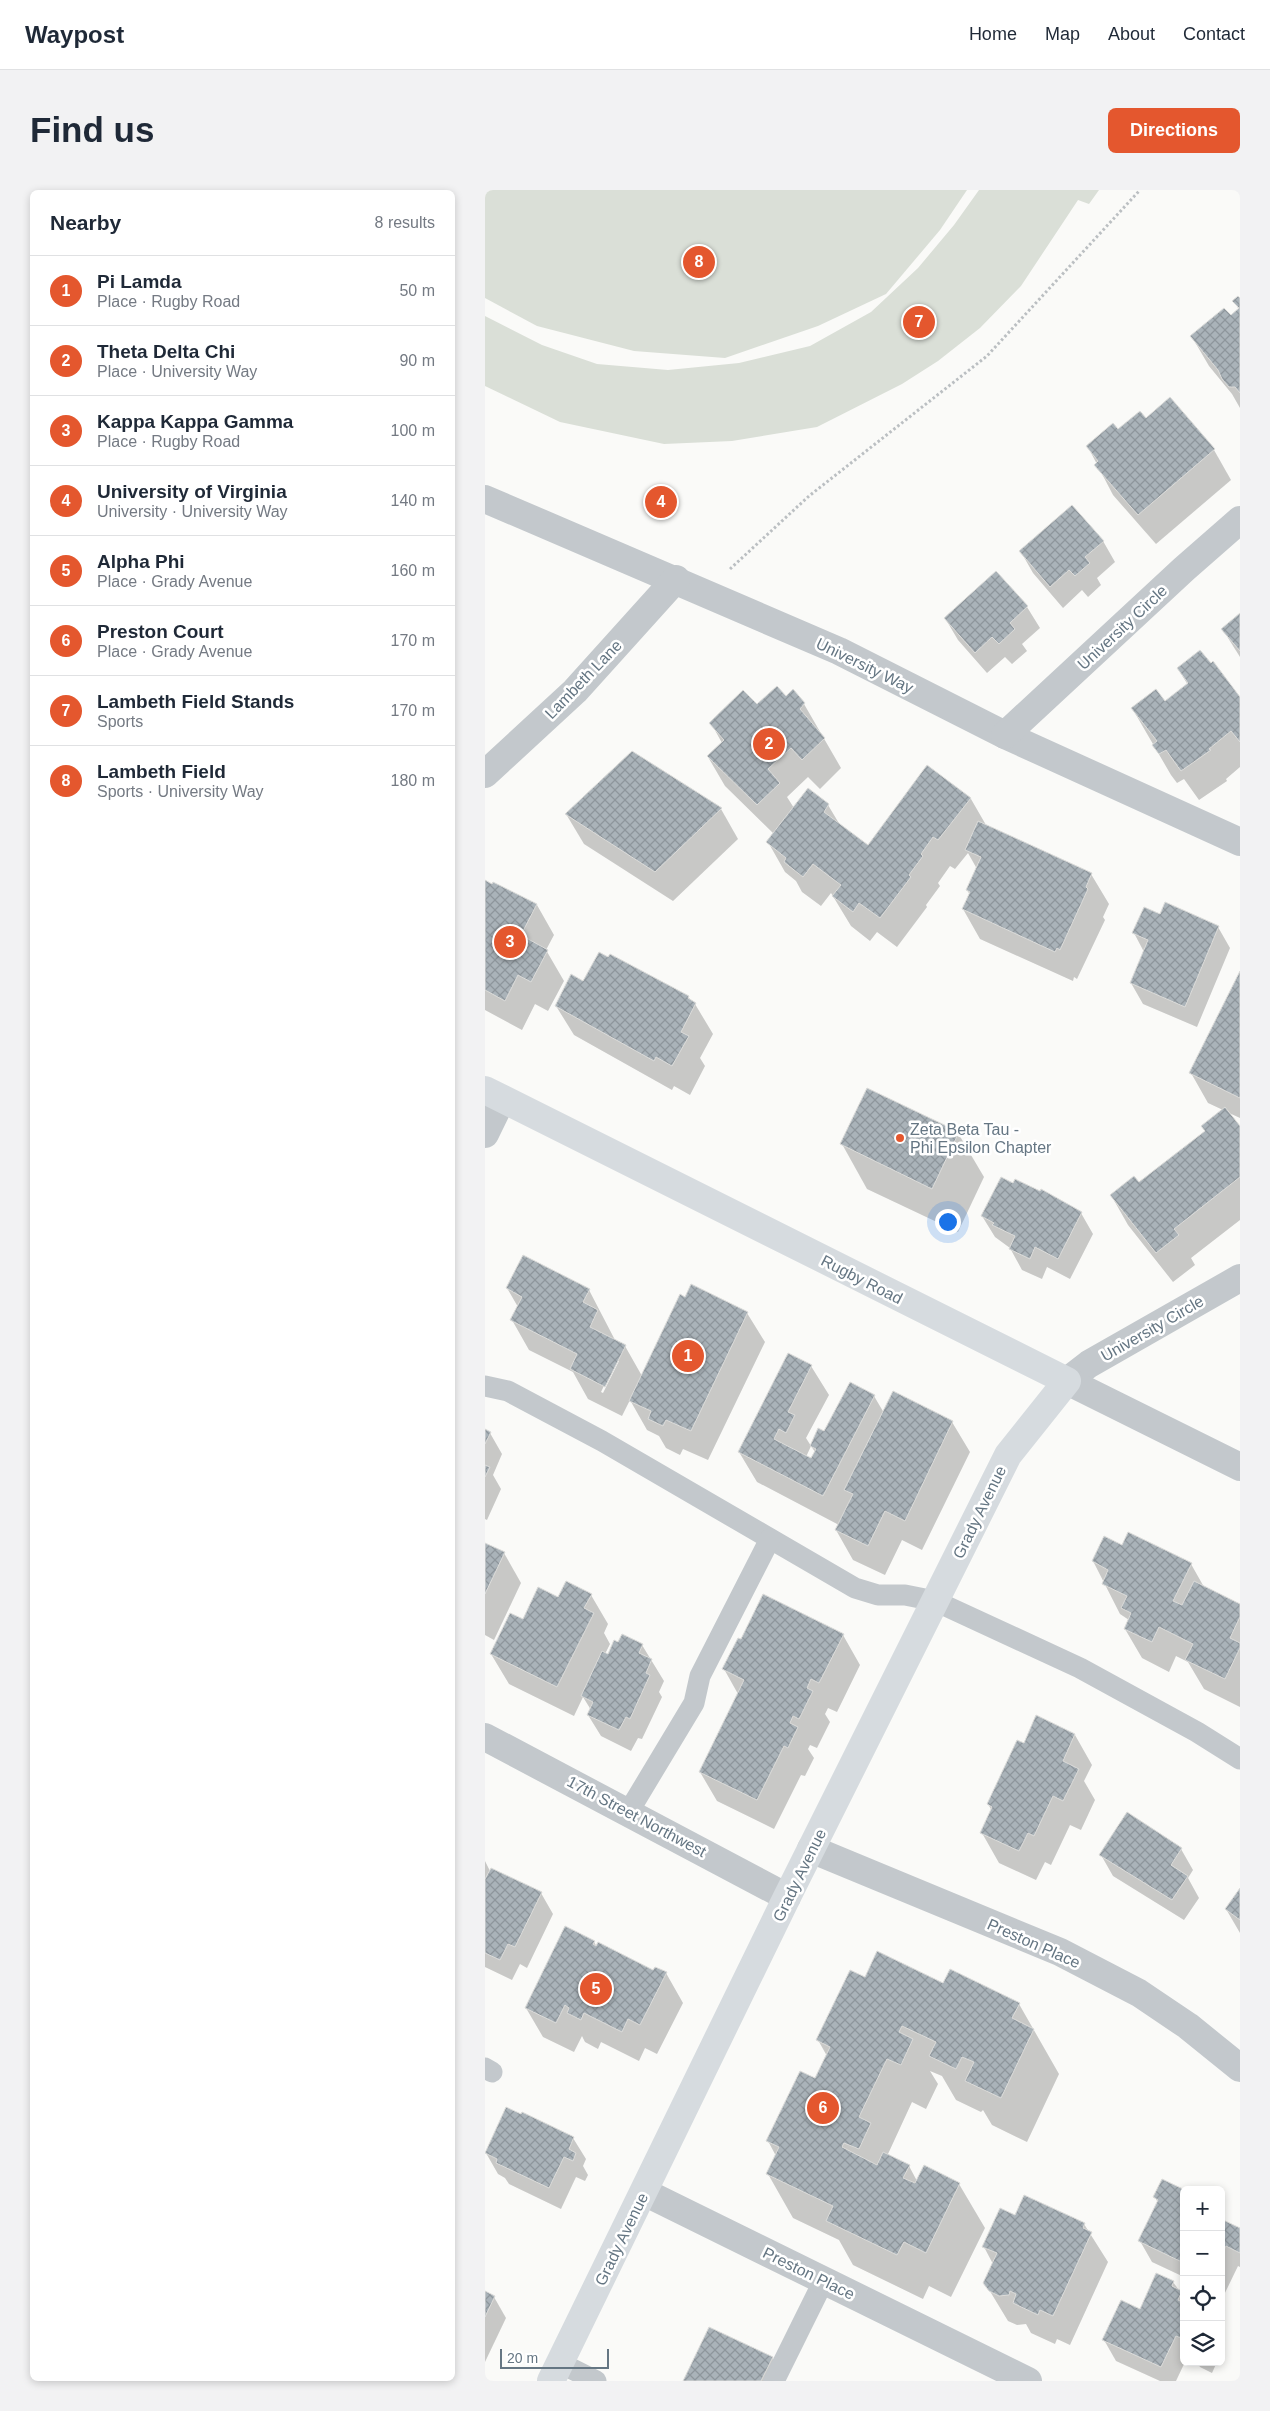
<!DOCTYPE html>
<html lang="en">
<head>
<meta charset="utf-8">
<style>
	:root { --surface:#fff; --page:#f2f2f3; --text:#1f2937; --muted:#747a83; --line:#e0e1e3; --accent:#e4572e }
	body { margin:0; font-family:Arial,sans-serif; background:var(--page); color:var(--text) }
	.controls { position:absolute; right:15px; bottom:15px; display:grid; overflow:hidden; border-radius:8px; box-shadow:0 2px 8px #0003 }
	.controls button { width:45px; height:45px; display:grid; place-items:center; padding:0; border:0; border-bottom:1px solid var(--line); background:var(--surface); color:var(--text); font:25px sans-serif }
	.scale { position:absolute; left:15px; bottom:12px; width:109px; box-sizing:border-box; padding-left:5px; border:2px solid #657683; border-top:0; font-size:14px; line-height:18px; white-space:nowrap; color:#657683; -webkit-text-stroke:4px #fff; paint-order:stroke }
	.you { position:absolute; left:462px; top:1031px; width:18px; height:18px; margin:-12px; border:4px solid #fff; border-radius:50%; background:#1a73e8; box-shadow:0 0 0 8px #1a73e833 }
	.badge { display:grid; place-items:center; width:32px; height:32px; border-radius:50%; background:var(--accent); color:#fff; font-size:16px; font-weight:700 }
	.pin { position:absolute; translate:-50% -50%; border:2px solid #fff; box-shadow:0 1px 5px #0006 }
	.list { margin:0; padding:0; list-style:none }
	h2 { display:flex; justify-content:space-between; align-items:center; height:65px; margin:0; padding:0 20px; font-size:21px }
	h2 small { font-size:16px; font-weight:400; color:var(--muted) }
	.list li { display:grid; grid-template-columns:32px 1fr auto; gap:15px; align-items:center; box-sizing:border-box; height:70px; padding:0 20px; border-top:1px solid var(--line) }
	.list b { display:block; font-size:19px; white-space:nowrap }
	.list p { margin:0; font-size:16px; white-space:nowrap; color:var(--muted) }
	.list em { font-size:16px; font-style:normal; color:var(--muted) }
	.icon { flex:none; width:28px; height:28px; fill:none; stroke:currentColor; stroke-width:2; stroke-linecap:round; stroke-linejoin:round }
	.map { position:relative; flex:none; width:755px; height:2191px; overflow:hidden; border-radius:8px }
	header { display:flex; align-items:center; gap:30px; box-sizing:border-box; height:70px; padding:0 25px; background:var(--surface); border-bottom:1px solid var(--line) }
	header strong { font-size:24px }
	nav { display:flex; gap:28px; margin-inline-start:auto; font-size:18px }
	.intro { display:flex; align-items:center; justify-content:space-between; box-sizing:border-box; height:120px; padding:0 30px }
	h1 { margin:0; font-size:35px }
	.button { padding:12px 22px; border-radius:8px; background:var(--accent); color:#fff; font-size:18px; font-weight:700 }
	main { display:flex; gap:30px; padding:0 30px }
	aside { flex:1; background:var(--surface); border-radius:8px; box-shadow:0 2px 8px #0003 }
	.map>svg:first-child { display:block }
</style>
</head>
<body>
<header>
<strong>Waypost</strong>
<nav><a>Home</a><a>Map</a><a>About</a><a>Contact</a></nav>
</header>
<div class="intro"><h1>Find us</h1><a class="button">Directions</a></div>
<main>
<aside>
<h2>Nearby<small>8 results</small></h2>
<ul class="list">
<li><span class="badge">1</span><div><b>Pi Lamda</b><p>Place · Rugby Road</p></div><em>50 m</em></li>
<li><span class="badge">2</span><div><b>Theta Delta Chi</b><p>Place · University Way</p></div><em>90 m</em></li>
<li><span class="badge">3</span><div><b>Kappa Kappa Gamma</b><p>Place · Rugby Road</p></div><em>100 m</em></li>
<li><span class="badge">4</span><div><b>University of Virginia</b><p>University · University Way</p></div><em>140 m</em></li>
<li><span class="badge">5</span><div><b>Alpha Phi</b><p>Place · Grady Avenue</p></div><em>160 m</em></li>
<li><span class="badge">6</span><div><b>Preston Court</b><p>Place · Grady Avenue</p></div><em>170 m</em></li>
<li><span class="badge">7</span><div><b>Lambeth Field Stands</b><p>Sports</p></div><em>170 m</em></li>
<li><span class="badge">8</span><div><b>Lambeth Field</b><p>Sports · University Way</p></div><em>180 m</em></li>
</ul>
</aside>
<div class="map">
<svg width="755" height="2191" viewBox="0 0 755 2191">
	<defs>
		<pattern id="building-cross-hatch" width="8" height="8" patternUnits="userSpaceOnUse" patternTransform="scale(1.25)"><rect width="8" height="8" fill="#aab3b9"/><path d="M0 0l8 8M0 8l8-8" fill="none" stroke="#8e969c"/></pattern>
	</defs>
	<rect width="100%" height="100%" fill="#fafaf8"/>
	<g fill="#dadfd7">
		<polygon points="0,0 482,0 455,40 401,104 333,136 240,168 149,161 52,136 0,108"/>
		<polygon points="494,0 614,0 604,14 593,10 536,96 495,138 453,171 417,194 332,237 247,251 179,254 75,232 0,196 0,126 57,155 112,174 183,180 254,173 325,156 386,122 433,78 469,35"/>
	</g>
	<g fill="#0003" fill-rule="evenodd">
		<polygon points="755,110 755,218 747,204 724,176 707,147 746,127 754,120 749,111"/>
		<polygon points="661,230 729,260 746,290 671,354 628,305 603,257 633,241"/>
		<polygon points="618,351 630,372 612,388 616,395 603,407 597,400 578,418 548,383 536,362"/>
		<polygon points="511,383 542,417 555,438 537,454 542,461 527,474 520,467 502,483 473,450 460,428"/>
		<polygon points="755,425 755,467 738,440"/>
		<polygon points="693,479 755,509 755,577 741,589 742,591 714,610 699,589 692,593 686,585 647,518 680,513 703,495"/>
		<polygon points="308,501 319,514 356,578 335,599 323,587 302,607 309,618 323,599 343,615 355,635 383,657 443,577 486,609 501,635 606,684 624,714 618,727 620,730 592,789 589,787 588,791 495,749 478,719 485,705 482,700 492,679 483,663 470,679 465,676 453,693 455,696 441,715 442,717 412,757 392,742 385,751 366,736 346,703 336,716 317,702 311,691 300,682 283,652 289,644 240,596 223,567 237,553 226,533 301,508"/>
		<polygon points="147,563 236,619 253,649 188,711 99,654 81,624"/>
		<polygon points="0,692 8,696 9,693 52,715 69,745 61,760 79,791 63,821 50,814 37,840 0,820"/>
		<polygon points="675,725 733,737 745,758 712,837 658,814 646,793 659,762 649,743"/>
		<polygon points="755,784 755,928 742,922 755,938 755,1030 706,1068 710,1075 688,1092 643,1035 626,1005 654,994 721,942 738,920 723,913 706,883"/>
		<polygon points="203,807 210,814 228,844 215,868 220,876 205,905 189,896 187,900 89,845 71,816"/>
		<polygon points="473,943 499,987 473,1042 382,999 357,954"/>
		<polygon points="528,994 596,1023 608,1044 585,1089 562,1077 557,1089 537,1080 525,1058 510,1047 497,1026"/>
		<path d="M22 1098 104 1100 130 1150 140 1156 157 1186 262 1123 280 1152 223 1270 198 1259 195 1265 181 1258 174 1246 162 1240 145 1210 137 1226 103 1209 88 1182 44 1160 27 1130 33 1117ZM131 1171H134L118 1203 116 1202Z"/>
		<path d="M304 1165 326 1176 344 1205 321 1248 326 1256 334 1239 340 1242 365 1194 389 1206 399 1223 409 1203 467 1232 485 1262 437 1360 417 1350 400 1385 368 1370 351 1340 354 1335 272 1292 254 1262ZM326 1256 330 1262 326 1270 321 1267Z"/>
		<polygon points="0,1241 5,1243 17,1264 8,1285 16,1299 2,1330 0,1329"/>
		<polygon points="0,1354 19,1363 36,1393 9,1450 0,1445"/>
		<polygon points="638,1357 706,1374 719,1397 755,1415 755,1517 719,1499 703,1472 691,1466 684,1482 657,1468 640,1439 644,1430 635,1424 608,1371"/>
		<polygon points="106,1405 123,1434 119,1443 125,1454 120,1464 124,1466 157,1455 179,1491 174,1502 177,1507 157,1549 153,1548 146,1561 116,1546 103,1525 106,1520 98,1507 89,1526 24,1494 6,1464 38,1431 73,1409"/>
		<polygon points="358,1445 375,1475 352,1522 343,1518 340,1524 345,1532 332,1558 325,1555 323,1559 329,1568 320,1586 316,1585 289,1639 232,1611 215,1582 253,1504 239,1479"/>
		<polygon points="552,1527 590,1545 607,1575 599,1591 610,1610 596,1640 585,1635 566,1675 560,1672 551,1690 514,1673 497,1643 507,1621 503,1614 539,1554"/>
		<polygon points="696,1659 708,1680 703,1688 714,1708 699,1730 628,1686 616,1665"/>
		<polygon points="0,1671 5,1681 56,1703 68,1724 42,1778 35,1774 27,1790 0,1777"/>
		<polygon points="755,1700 755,1743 741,1719"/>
		<polygon points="109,1752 112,1757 169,1782 181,1783 198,1813 172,1864 160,1858 154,1871 116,1852 113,1859 100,1852 97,1846 89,1862 58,1847 41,1818"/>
		<polygon points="380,1789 458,1795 534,1814 574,1884 542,1952 507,1935 498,1920 496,1922 471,1910 457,1886 445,1881 453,1894 441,1919 427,1912 403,1964 424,1976 432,1991 474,1994 500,2038 466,2107 444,2096 438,2109 368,2075 354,2050 308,2028 283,1984 291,1966 283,1951 330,1890 342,1866 333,1850"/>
		<polygon points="88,1948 101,1969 98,1976 103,1985 100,1991 91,1987 76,2019 24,1994 20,1988 13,1984 1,1963"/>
		<polygon points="699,2002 699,2087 667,2072 655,2051 673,2013 670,2007"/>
		<polygon points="736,2025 741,2032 755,2039 755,2077 753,2076 738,2107 736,2106"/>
		<polygon points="531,2026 599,2034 623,2072 585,2155 572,2149 570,2154 546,2143 541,2134 532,2135 523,2131 500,2093 508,2074 499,2057"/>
		<polygon points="688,2092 699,2107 700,2172 691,2191 675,2191 631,2171 619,2150"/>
		<polygon points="0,2102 9,2107 21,2128 0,2172"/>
		<polygon points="287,2168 299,2189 298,2191 200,2191"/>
		<polygon points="712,2172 732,2172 727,2183 715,2177"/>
	</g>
	<g fill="url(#building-cross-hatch)" stroke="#dcdcda">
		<polygon points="753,106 755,108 755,203 750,197 744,197 737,189 733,180 705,146 739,118 746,125 754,118 747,111"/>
		<polygon points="685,207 730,259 653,325 609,275 613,271 601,256 628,233 633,239 655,221 661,228"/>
		<polygon points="587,315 619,351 600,367 605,373 590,386 584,380 565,397 534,361"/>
		<polygon points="511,381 543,416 525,433 530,439 514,454 507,447 490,463 459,428"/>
		<polygon points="755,423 755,461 736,439"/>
		<polygon points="715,460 726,473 728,471 755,507 755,552 746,541 724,559 726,560 696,581 681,560 674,564 667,555 672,551 646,518 671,499 680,511 703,493 692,478"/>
		<polygon points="292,496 301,506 308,499 320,513 315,519 340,548 317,570 306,558 283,579 295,593 272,615 222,566 239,550 224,533 258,500 272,514"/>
		<polygon points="147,561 237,618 170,682 80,624"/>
		<polygon points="442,575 486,608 453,650 448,647 436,664 438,666 424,685 426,687 395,728 374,713 368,722 347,706 356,695 328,674 318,687 299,672 301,668 281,652 323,598 344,614 339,622 383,655"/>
		<polygon points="493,631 607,683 601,697 603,699 575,760 572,758 570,762 477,719 485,702 481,700 496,667 480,660"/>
		<polygon points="0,690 7,694 8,692 52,714 36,745 63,760 46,792 33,785 20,811 0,800"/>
		<polygon points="680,712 734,736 700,817 645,793 663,750 647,743 659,717 675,724"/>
		<polygon points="114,762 123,767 125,764 204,806 203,808 211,813 196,842 204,846 187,876 171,867 169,871 70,816 86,784 98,791"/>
		<polygon points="755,781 755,908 704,883"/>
		<polygon points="382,898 474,942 447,999 355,954"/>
		<polygon points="740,917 755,936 755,987 689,1039 694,1045 671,1063 625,1005 649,986 654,992 720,941 716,936"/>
		<polygon points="516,987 528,993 530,989 555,1001 556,999 597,1022 573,1069 550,1057 545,1069 524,1059 530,1046 507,1035 509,1033 496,1026"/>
		<polygon points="38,1065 105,1099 98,1112 113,1120 105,1137 141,1155 120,1197 85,1179 92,1164 25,1130 37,1107 21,1098"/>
		<polygon points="206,1094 263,1122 206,1241 181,1230 178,1236 163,1229 166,1221 144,1211 195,1104 200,1107"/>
		<polygon points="303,1163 327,1175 303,1222 310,1225 301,1243 294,1239 289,1249 326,1268 331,1259 325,1256 333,1238 339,1241 365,1192 390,1205 338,1306 253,1262"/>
		<polygon points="408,1201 468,1231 420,1331 400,1321 383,1356 350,1340 368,1304 359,1300"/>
		<polygon points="0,1239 6,1242 0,1254"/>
		<polygon points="0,1275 5,1277 0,1287"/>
		<polygon points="643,1342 707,1373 688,1411 697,1415 709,1391 755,1414 755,1427 745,1448 755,1453 755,1458 740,1489 700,1470 708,1454 674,1437 667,1452 639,1439 646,1423 636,1418 642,1406 617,1394 623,1380 607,1371 619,1346 637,1355"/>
		<polygon points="0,1353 20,1362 0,1404"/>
		<polygon points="81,1391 107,1404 99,1418 109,1423 72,1497 5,1464 25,1423 38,1429 53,1397 73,1407"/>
		<polygon points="278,1404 359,1444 334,1493 326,1489 322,1498 328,1501 314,1529 308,1526 305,1533 313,1537 303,1558 299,1556 272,1610 214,1582 259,1490 237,1479 253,1448 256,1449"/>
		<polygon points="137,1444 158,1454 154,1463 167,1469 161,1483 165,1485 145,1529 141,1527 134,1540 102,1525 108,1512 96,1506 117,1461 123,1464 129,1450 133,1452"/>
		<polygon points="551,1525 590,1544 578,1571 594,1579 578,1611 568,1606 549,1646 543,1643 534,1661 495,1643 507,1617 502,1614 532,1550 539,1553"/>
		<polygon points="642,1622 697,1658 686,1675 703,1686 687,1710 614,1665"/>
		<polygon points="6,1678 57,1702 30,1757 23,1754 15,1770 0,1763 0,1689"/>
		<polygon points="755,1698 755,1730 740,1719"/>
		<polygon points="80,1736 110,1751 108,1754 111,1756 113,1752 168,1780 170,1777 182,1782 155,1835 143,1829 137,1842 99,1823 96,1830 82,1823 84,1818 80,1815 71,1833 40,1818"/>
		<polygon points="392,1761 458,1793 465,1779 535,1813 527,1828 549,1839 516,1908 480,1891 489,1872 477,1867 471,1879 444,1866 451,1852 417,1836 414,1842 428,1849 416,1875 402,1869 374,1927 386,1933 374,1959 359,1953 357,1957 392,1975 398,1962 425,1975 418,1988 430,1993 439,1975 475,1993 441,2063 419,2052 412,2065 341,2031 348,2016 281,1984 294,1957 281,1951 315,1881 330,1888 345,1857 331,1850 365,1780 380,1787"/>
		<polygon points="21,1917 36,1924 37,1922 89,1947 84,1959 91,1963 88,1971 79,1967 64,1998 11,1973 12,1969 0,1963"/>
		<polygon points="677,1989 700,2000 699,2073 653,2051 673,2010 668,2007"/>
		<polygon points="539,2005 600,2033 598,2038 607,2042 568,2126 555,2120 553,2125 528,2113 531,2104 525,2101 524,2105 514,2106 504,2101 498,2093 512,2063 497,2057 515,2018 530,2025"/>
		<polygon points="736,2029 755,2038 755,2063 741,2056 736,2066"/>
		<polygon points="671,2083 689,2091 687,2096 697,2101 693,2110 699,2113 699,2149 691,2146 676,2177 617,2150 636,2110 655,2119"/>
		<polygon points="0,2101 10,2106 0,2127"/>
		<polygon points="224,2137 288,2167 276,2191 198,2191"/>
	</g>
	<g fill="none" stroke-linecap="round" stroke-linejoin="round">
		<polyline stroke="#bbbfc2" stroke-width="3" stroke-dasharray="2.5 2.5" stroke-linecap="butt" points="245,379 324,306 502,166 655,0"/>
		<g stroke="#c3c8cc" stroke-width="21">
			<polyline points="0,1196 23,1201 117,1251 370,1398 393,1405 420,1405 450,1411 595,1478 712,1542 755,1569"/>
			<polyline points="144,1621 209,1513 215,1486 285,1349"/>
			<polyline points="0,1878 7,1882"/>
			<polyline points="75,2173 111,2191"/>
			<polyline points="289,2191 339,2090"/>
		</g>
		<g stroke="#c3c8cc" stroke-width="28">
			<polyline points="0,309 354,461 520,545 755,652"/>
			<polyline points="520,545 699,379 755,330"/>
			<polyline points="0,584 90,501 191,389"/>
			<polyline points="0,944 17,909"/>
			<polyline points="582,1191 604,1174 755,1088"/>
			<polyline points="0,1547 302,1707"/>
			<polyline points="326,1659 575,1762 654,1803 703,1836 755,1878"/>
			<polyline points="159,2002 543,2191"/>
		</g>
		<polyline stroke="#c3c8cc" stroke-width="28" points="582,1191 755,1277"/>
		<polyline stroke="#d6dbdf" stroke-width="28" points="0,900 582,1191 523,1265 302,1707 66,2191"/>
	</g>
	<circle fill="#e4572e" stroke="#fff" stroke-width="2" cx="415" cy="948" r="5"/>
	<g text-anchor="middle" stroke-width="5" stroke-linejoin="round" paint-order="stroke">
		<g font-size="16" fill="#657683" stroke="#fff">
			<text transform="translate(637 437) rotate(-43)" y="6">University Circle</text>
			<text transform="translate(380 475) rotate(26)" y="6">University Way</text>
			<text transform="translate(98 489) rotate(-46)" y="6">Lambeth Lane</text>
			<text transform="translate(377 1089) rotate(27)" y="6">Rugby Road</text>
			<text transform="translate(667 1138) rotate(-30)" y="6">University Circle</text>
			<text transform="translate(494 1322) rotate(-64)" y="6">Grady Avenue</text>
			<text transform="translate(152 1626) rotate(28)" y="6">17th Street Northwest</text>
			<text transform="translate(314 1685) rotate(-64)" y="6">Grady Avenue</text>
			<text transform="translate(549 1753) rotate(24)" y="6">Preston Place</text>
			<text transform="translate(136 2049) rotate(-64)" y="6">Grady Avenue</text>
			<text transform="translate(324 2083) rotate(26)" y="6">Preston Place</text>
		</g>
		<g font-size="16" fill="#657683" stroke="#fff" text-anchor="start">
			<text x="425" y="945">Zeta Beta Tau -<tspan x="425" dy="18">Phi Epsilon Chapter</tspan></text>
		</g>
	</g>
</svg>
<div class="controls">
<button>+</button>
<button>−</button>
<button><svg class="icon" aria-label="locate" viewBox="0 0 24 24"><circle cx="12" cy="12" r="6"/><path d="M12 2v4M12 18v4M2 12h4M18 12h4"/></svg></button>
<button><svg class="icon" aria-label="layers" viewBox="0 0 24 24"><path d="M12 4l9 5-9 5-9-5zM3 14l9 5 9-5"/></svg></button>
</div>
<div class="scale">20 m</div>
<div class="you"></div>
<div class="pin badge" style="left:203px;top:1166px">1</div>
<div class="pin badge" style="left:284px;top:554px">2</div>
<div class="pin badge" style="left:25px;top:752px">3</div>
<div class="pin badge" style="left:176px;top:312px">4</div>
<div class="pin badge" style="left:111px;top:1799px">5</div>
<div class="pin badge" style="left:338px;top:1918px">6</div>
<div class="pin badge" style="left:434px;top:132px">7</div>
<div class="pin badge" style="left:214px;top:72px">8</div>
</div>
</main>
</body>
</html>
